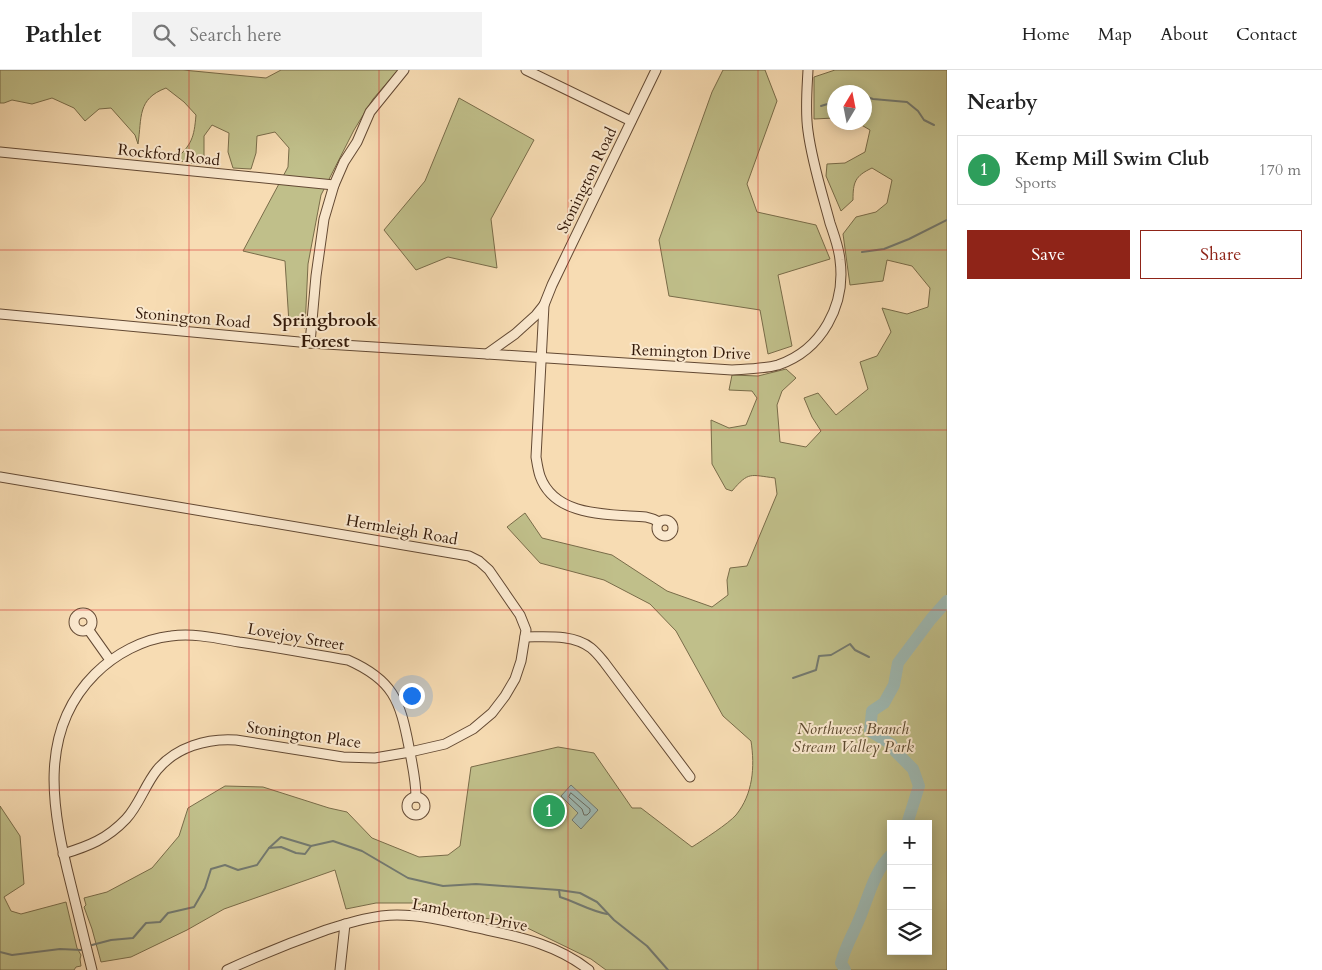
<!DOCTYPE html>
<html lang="en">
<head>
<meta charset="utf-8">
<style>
	:root { --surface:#fff; --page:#f2f2f2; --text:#222; --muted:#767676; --line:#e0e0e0; --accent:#8f2418 }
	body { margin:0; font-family:Cardo,serif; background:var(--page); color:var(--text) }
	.controls { position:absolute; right:15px; bottom:15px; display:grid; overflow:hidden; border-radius:0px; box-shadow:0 2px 12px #0003 }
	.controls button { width:45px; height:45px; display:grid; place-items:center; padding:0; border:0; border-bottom:1px solid var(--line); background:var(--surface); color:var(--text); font:25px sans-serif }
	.compass { position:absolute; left:827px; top:15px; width:45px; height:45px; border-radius:50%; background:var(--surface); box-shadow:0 2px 12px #0003; rotate:10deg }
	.you { position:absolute; left:411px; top:625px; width:18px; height:18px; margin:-12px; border:4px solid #fff; border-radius:50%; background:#1a73e8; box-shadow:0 0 0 8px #1a73e833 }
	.badge { display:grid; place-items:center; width:32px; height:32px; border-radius:50%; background:var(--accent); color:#fff; font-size:16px; font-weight:700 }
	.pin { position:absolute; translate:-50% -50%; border:2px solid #fff; box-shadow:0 1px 5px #0006 }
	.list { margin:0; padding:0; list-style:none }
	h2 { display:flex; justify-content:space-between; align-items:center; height:65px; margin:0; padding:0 20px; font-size:21px }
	h2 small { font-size:16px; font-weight:400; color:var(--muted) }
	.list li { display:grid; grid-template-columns:32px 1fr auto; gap:15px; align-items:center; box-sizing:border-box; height:70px; margin:0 10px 10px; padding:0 10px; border:1px solid var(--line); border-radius:0px }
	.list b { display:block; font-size:19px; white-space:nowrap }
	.list p { margin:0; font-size:16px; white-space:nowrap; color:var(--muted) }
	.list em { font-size:16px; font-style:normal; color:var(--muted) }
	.actions { display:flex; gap:10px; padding:15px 20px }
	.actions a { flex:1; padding:11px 0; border:1px solid var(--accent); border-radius:0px; text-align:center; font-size:18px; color:var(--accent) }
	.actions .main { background:var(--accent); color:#fff }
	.icon { flex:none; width:28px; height:28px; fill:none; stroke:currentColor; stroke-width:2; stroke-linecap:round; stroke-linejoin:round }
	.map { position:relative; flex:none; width:947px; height:900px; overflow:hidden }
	header { display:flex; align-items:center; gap:30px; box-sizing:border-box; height:70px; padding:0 25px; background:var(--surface); border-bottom:1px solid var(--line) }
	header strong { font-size:24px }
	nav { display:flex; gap:28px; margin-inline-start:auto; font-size:18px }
	.search { width:350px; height:45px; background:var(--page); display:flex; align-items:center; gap:12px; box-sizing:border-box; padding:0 18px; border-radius:0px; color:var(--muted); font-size:19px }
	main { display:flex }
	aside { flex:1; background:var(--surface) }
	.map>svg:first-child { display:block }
</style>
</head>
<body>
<header>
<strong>Pathlet</strong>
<div class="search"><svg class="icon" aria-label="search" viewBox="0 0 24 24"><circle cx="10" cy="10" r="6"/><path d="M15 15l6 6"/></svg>Search here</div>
<nav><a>Home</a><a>Map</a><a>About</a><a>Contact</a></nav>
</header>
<main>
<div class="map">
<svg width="947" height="900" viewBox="0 0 947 900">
	<rect width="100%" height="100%" fill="#f7dcb3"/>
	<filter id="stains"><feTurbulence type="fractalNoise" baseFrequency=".004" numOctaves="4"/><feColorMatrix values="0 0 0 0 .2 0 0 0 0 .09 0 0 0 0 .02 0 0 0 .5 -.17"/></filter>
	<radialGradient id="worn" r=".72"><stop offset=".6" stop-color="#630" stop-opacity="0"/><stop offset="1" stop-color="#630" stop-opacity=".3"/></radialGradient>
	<g fill="#c0bf8a" stroke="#796c49" fill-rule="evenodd">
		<path d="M0 0H183L266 8 281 0H398L373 29 354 60 321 125 308 194 305 258 289 253 285 191 243 181 288 97 289 78 275 62 257 66 256 83 251 99 233 98 228 82 229 63 212 55 204 66V93L195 94 175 90C192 74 194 68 196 45L184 32 166 18C137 29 142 47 138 74L135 65 111 38 99 39 85 51 74 38 52 28 32 34 12 30 4 33H0Z"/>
		<polygon points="723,0 765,0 777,31 747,114 757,142 816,155 830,189 778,205 792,276 768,284 760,240 669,226 659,170 712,22"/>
		<path d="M835 0H947V900H606L591 889 513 851 482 848 458 840 414 833H376L346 839 335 800 224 839 187 860 131 887 101 892 92 859 84 837 86 835 84 828 107 822 152 798 179 766 188 738 225 716 263 717 329 738 347 742 372 768 419 787 448 785 460 776 471 697 558 677 594 683 632 738H641L692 777C703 770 728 754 736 745 753 724 755 697 751 671L723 646 676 561 650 534 604 510 540 493 507 457 525 443 542 468 612 485 667 521 712 537 728 525 727 510 730 498 747 496 777 424 775 408C750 405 749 401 732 421L726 419 712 394 711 350 729 358 746 355 757 328 752 321 729 320 732 305 758 306 786 299 796 308 782 321 777 335 780 372 806 377 821 361 812 347 804 328 818 323 836 345 868 319 860 292 877 286 891 262 882 238 907 244 928 237 930 218 912 196 887 190 883 211 850 215 843 164 856 147 876 142 887 133 892 110 872 98C855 106 853 112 853 130L841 141 826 106 827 94 845 93 865 82 870 60 858 53 864 52V22H834V48L814 49V7ZM891 754H928V881H891Z"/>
		<polygon points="459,28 534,70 491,149 497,198 448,187 416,200 384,160 425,111"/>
		<polygon points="0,736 20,766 24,814 4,827 11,841 21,844 66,832 77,878 81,885 80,889 81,896 76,897 74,900 0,900"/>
	</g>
	<polygon fill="#9ebab4" stroke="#73796f" points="571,715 598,740 581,759 572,750 578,743 561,726"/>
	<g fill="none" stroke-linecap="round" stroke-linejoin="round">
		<polygon stroke="#68695e" stroke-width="1" points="571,723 590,739 590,742 587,745 584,745 582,739 569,727"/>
		<g stroke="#73796f" stroke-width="2">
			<polyline points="864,26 873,29 907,32 918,41 924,50 934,55"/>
			<polyline points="821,36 834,32"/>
			<polyline points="862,182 884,179 909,169 947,150"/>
			<polyline points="793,608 816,600 819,586 831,585 850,574 855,580 869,587"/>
			<polyline points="269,778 281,777 296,783 305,784 311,776"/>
			<path d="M559 820 560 827C576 832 590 841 607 844"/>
			<polyline points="92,875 111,870 133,868 146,853 160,852 168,843 194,837 205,818 211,799 225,795 238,800 257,795 269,778 281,767 311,776 333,771 362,781 408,808 443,816 476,814 559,820 580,823 597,832 614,850 647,876 668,900"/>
			<polyline points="0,882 12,885 60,879 81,880"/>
		</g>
		<g stroke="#9ebab4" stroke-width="12">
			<polyline points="907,754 919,716 913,699 896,682 891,674 870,661 872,641 884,633 894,615 898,593 931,549 947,531"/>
			<path d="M845 900 841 893C845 878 852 866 858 852 868 830 873 802 891 785"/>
		</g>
		<g stroke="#634933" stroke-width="11">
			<g id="minor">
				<polyline points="526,0 631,51"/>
				<path d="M656 0 552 215 544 235 536 387C537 393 538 400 540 406 555 448 610 444 646 447L653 449 659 452"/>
				<polyline points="0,82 334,115"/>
				<polyline points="0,244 310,273 487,284 515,264 536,245 544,235"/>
				<polyline points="310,273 316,206 324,149 334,115 344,92 357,72 370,42 404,0"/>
				<path d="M487 284 732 300C748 299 763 299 778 295 822 280 846 235 840 190 839 178 834 165 830 153 822 123 812 92 808 61 805 41 807 20 808 0"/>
				<path d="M0 407 469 486 479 491 489 500 520 545 526 560 521 591 515 609 505 626 492 643 473 659 445 674 410 682 375 688 343 687 236 670C207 668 176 677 157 700 145 715 139 735 126 749 107 769 89 776 63 784"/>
				<circle cx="665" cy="458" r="8"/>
				<circle cx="83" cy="552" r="9"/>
				<polyline points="88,559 110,590"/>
				<path d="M525 567C546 567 573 564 591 578 596 582 600 587 604 592L690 707"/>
				<circle cx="416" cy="736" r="9"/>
				<path d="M92 900C85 872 78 844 71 815 53 743 36 663 95 604 115 584 143 569 171 566 194 563 216 568 239 572 275 577 311 584 348 590 393 610 400 630 409 677 412 694 416 710 416 727"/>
				<path d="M227 900C260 885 292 872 326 860 349 853 373 845 397 845 427 845 458 854 487 860 525 868 558 876 589 900"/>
				<polyline points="340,900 345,854"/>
			</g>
		</g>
		<use href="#minor" stroke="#fae8ce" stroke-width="9"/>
	</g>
	<path fill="none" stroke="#d62828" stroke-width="1" stroke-opacity="0.55" d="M189 0V900M379 0V900M568 0V900M758 0V900M0 180H947M0 360H947M0 540H947M0 720H947"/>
	<g text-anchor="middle" stroke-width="4" stroke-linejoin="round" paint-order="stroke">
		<g font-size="16" fill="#321808" stroke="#fae8ce">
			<text transform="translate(169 84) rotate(6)" y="6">Rockford Road</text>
			<text transform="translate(586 110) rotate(-64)" y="6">Stonington Road</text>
			<text transform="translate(193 247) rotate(5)" y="6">Stonington Road</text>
			<text transform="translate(691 281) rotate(2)" y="6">Remington Drive</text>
			<text transform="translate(402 459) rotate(10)" y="6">Hermleigh Road</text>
			<text transform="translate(296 566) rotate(10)" y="6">Lovejoy Street</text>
			<text transform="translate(304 664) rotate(8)" y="6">Stonington Place</text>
			<text transform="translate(470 844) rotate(11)" y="6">Lamberton Drive</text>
		</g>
		<g font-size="16" font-style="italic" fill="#5d4a2f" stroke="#fae8ce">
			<text x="853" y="664">Northwest Branch<tspan x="853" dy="18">Stream Valley Park</tspan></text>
		</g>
		<g font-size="18" font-weight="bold" fill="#321808" stroke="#fae8ce">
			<text x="325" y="256">Springbrook<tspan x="325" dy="21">Forest</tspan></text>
		</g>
	</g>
	<rect width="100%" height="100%" filter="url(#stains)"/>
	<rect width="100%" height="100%" fill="url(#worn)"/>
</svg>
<div class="controls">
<button>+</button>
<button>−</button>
<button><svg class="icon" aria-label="layers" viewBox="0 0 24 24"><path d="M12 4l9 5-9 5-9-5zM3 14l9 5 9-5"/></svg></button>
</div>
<svg class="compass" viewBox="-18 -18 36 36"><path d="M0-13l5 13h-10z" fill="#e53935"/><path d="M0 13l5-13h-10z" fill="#767676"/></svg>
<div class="you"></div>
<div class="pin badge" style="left:549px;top:741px;background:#2e9e5b">1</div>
</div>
<aside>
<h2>Nearby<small></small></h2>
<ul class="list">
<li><span class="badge" style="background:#2e9e5b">1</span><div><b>Kemp Mill Swim Club</b><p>Sports</p></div><em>170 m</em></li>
</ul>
<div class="actions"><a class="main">Save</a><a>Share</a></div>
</aside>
</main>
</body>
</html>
